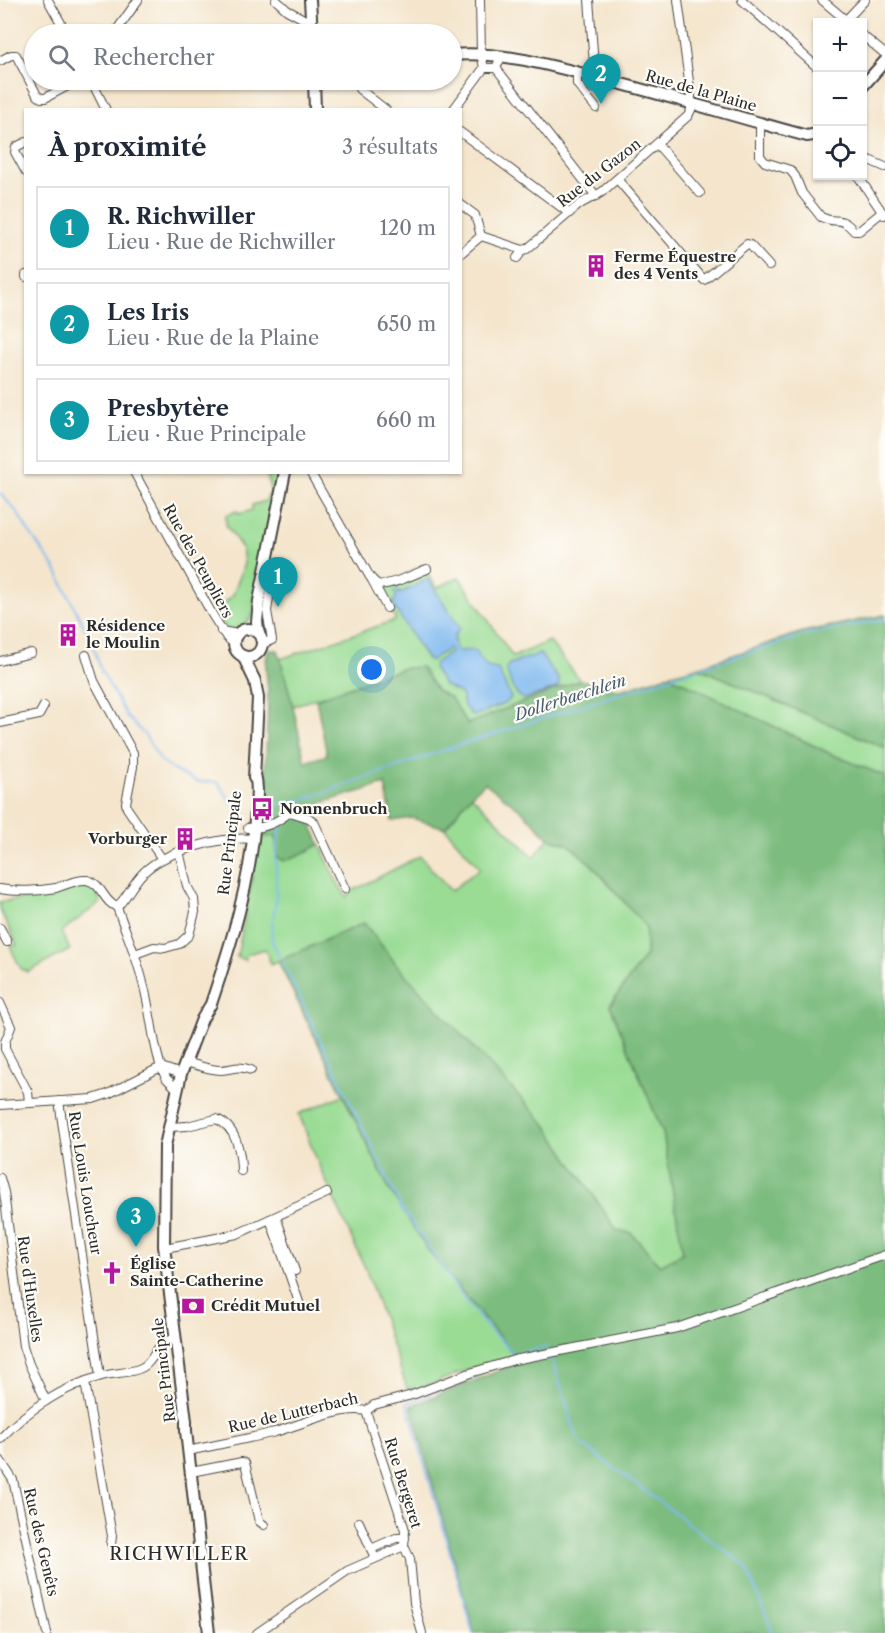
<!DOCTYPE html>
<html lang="fr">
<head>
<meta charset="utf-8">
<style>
	:root { --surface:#fff; --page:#f6f6f7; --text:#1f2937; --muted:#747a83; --line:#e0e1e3; --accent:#2563eb }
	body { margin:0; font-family:"Libre Caslon Text",serif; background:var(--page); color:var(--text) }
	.controls { position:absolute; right:18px; top:18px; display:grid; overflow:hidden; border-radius:0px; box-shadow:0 2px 4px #0004 }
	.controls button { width:54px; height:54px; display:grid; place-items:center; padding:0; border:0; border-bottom:2px solid var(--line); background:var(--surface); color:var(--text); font:30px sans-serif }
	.you { position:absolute; left:372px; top:670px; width:21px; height:21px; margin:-15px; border:4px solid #fff; border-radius:50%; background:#1a73e8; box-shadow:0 0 0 9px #1a73e833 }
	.badge { display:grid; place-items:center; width:39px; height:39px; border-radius:50%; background:var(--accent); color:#fff; font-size:20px; font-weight:700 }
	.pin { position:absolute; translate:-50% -50px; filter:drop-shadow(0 2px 3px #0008) }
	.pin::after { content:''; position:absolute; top:32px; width:21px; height:18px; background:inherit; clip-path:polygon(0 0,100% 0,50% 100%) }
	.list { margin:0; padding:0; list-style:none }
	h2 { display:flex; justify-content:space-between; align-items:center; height:78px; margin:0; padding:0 24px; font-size:26px }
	h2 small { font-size:20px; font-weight:400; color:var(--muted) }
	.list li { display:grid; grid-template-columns:39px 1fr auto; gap:18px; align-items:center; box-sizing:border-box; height:84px; margin:0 12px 12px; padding:0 12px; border:2px solid var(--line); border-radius:0px }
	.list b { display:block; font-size:22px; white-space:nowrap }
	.list p { margin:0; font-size:20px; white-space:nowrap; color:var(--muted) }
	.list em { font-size:20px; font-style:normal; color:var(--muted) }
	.icon { flex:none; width:33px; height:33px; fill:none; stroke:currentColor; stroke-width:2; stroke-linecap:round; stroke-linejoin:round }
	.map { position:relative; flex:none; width:885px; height:1633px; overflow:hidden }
	.search { position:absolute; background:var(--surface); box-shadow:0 2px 4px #0004; left:24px; top:24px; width:438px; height:66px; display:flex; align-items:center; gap:15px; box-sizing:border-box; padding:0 21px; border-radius:33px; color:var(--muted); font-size:22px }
	.panel { position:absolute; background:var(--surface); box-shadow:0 2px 4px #0004; left:24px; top:108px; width:438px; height:366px; border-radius:0px }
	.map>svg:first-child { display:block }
</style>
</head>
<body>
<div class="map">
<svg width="885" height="1633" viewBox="0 0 885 1633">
	<rect width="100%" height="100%" fill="#fdfcf7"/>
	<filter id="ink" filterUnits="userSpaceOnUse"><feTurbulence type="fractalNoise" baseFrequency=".0167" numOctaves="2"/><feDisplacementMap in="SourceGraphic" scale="12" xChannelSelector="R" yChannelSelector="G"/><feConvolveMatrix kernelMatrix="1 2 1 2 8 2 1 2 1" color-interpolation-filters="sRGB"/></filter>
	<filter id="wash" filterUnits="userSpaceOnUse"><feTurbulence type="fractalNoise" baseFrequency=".008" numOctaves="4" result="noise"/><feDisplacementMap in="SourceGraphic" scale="24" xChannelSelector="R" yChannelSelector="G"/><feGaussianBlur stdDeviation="1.35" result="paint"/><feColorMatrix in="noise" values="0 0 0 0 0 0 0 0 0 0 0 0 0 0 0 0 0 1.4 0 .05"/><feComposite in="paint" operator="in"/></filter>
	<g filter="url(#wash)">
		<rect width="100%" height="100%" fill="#f4e5cc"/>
		<g fill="#9adc94" stroke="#628460" stroke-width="1.5">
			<path d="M266 473H279L261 556 262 564 254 599C256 617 245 631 227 629L219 619 218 609 233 595 244 564 242 548 226 525V515L237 511 239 514 252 510V505L265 501 271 492Z"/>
			<polygon points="422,565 437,588 459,577 513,657 549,641 580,680 467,724 451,698 437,691 404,668 293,706 280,659 396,620 383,593 385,587"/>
			<polygon points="697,667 885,748 885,776 831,754 668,675"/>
			<polygon points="471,795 534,857 549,838 568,844 592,865 646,927 646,955 610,1005 663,1133 683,1253 660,1265 631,1233 617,1231 546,1125 400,970 364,923 271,964 265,949 247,954 245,960 237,957 260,837 276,836 277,857 306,852 320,844 334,876 346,897 352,891 420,856 451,891 480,868 445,828"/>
			<polygon points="82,886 96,892 101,902 61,932 70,950 28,972 21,969 10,947 17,945 0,910 0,902 55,895"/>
			<polygon points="343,1095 389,1189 430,1253 515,1356 470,1369 416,1390 413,1388 408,1391 366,1270 318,1163 299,1114"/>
		</g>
		<g fill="#7bbc7e" stroke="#537454" stroke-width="1.5">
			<polygon points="885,615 885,748 697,667 803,632"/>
			<path d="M268 650H278L293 706 305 762 327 755 316 699 404 668 421 667 437 691 451 698 467 724 580 680 621 690 668 675 831 754 885 776V1633H474L411 1406 516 1364 515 1356 430 1253 389 1189 278 961 364 923 401 970 546 1125 617 1231 631 1233 660 1265 683 1253 663 1133 610 1005 646 955V927L592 865 568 844 549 838 521 810 485 783 471 795 445 828 412 818 392 821 385 784 321 803 309 820 320 844 306 852 284 861 277 857 276 836 260 837C264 791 267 746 268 701 269 683 263 667 268 650Z"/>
		</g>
		<g fill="#7fb9f0" stroke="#55728e" stroke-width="1.5">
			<polygon points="428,579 460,628 454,636 455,648 459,651 474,650 487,667 498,669 511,698 506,703 473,716 464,706 461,694 444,685 433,668 435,663 451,652 449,648 430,661 426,658 393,605 396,597 394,591 398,590 399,594"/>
			<path d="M540 654 559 680V685L554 689 524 699C512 694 510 680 506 669L509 664Z"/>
		</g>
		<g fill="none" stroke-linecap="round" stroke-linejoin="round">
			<g stroke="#7fb9f0" stroke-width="2">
				<polyline points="0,493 17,512 27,529 55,568 93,645 101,670 127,717 144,734 161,761 173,770 197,782 216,782 219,784 232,803 245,809"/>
				<polyline points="264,803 282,804 302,800 450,748 803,635 885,619"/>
				<polyline points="271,803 278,812"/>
				<path d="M282 824C273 852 277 867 276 894 276 910 270 925 272 941L401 1207 461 1295 488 1328 515 1354 547 1347"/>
				<polyline points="551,1357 577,1437"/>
				<polyline points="506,1366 517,1363"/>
				<polyline points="436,1392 480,1374"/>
				<polyline points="431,1394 407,1403 473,1633"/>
				<polyline points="579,1442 746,1566 773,1633"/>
			</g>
		</g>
	</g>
	<g filter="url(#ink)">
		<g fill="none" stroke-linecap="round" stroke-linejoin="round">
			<g stroke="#494743" stroke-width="10">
				<g id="street">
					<polyline points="48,0 67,34"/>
					<polyline points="276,0 287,10 311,23"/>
					<polyline points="480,0 481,54 484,68 496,68 501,57"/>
					<polyline points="589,0 595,77"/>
					<polyline points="742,0 818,68"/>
					<polyline points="822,0 848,22"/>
					<polyline points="846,20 865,0"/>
					<polyline points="114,34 138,0"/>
					<polyline points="862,35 885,54"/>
					<polyline points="0,61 11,55 16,55 37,95 41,98 45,98 79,80"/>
					<polyline points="496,68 596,196"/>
					<polyline points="577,72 577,84 596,108"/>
					<polyline points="91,80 106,110"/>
					<polyline points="357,80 359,89 386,110"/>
					<polyline points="453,110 484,68"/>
					<path d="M760 123V156L765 162 790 170 795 176 802 193 821 217C837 225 839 214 854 231H859L882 212"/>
					<polyline points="460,132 569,213"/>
					<polyline points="26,142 16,147 15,152 26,172"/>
					<polyline points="657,144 700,193"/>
					<polyline points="862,157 885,167"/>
					<polyline points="858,176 884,215"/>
					<polyline points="617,179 704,280 747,244 750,245 769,266"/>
					<polyline points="460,204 475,215 481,236"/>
					<polyline points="481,236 523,250"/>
					<polyline points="460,254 481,236"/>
					<polyline points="517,258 523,250 527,249 580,204 602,192 688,116 691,110 691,96 678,0"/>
					<polyline points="26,275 26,277"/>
					<polyline points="134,472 213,616 227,638 235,644"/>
					<path d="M310 472 370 577C372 579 375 583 378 584 388 587 417 573 427 569"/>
					<polyline points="372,580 387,608"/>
					<polyline points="221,631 238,634"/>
					<polyline points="262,644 272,640 267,611 272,579"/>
					<polyline points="86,655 94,681 133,753 133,767 126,803 127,808 162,859"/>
					<polyline points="0,661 31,653"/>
					<polyline points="0,723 39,715 44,706"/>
					<path d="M248 828C265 829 277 822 290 812L309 818 314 822 345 889"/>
					<path d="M0 889C16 892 40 891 56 888 65 885 77 879 87 880 102 883 103 902 117 907"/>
					<path d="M117 907C127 897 133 883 143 873 164 851 223 836 253 839"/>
					<polyline points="0,928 7,942"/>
					<polyline points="135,954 154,947 165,948 179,944 189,935 195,912 194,899 187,886 179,851"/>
					<polyline points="0,1003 11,1027 5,1042 5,1049 28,1092 29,1102"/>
					<path d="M186 1062C197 1065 209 1070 221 1070 234 1069 237 1065 251 1070"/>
					<polyline points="178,1090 166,1078 161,1067 181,1074"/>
					<polyline points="59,1101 100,1376"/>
					<path d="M0 1105 93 1099 108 1094 161 1067C152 1040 151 1011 143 983 137 957 126 933 117 907"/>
					<path d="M169 1127 187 1126 216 1119C236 1126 241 1152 241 1171"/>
					<polyline points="0,1178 4,1192 23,1346 29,1364 46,1401"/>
					<polyline points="276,1217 295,1271"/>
					<polyline points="270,1219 300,1305"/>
					<polyline points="165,1248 237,1234 327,1193"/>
					<polyline points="85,1382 112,1536 111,1544"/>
					<polyline points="366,1411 405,1530 404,1546 410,1559 414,1603 422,1633"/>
					<path d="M0 1439C27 1410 64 1386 102 1376 115 1372 131 1374 143 1367 153 1361 155 1350 163 1342L176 1338"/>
					<path d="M188 1451C215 1445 243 1440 271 1433 296 1427 341 1405 366 1411L374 1405 412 1395 470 1373 514 1360 677 1328 885 1255"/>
					<polyline points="0,1460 13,1480 47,1633"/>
					<polyline points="191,1472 242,1462 245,1463 259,1521 264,1525"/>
					<polyline points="359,1522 375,1558"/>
					<polyline points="371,1549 396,1538 405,1538"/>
					<polyline points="257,1633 347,1571 404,1546"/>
				</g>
			</g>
			<g stroke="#494743" stroke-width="14">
				<g id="secondary">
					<polyline points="310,0 312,34"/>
					<path d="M452 55C500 51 549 65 595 77 666 95 736 117 807 136L818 134"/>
					<polyline points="314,80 315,110"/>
					<polyline points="862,87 885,61"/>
					<circle cx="248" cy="643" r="14"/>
					<polyline points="259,634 257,622 259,601 285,472"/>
					<polyline points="243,656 255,681 258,698 254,778"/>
					<path d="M209 1633 186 1431V1421L164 1246 165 1146 181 1074 202 1019 211 1004C231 944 250 884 255 820 256 804 259 789 255 774"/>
				</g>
			</g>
			<use href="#street" stroke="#fff" stroke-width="8"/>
			<use href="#secondary" stroke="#fff" stroke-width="10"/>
		</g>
	</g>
	<defs>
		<g id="building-bare" transform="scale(1.8)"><path d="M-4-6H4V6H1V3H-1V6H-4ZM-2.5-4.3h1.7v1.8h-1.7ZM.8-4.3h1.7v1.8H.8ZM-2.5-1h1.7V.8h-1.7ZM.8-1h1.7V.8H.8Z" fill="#b5179e" stroke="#fdfcf7" stroke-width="2.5" paint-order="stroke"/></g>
		<g id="bus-bare" transform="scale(1.8)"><path d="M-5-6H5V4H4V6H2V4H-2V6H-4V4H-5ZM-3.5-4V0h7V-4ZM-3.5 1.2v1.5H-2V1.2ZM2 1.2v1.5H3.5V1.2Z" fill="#b5179e" stroke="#fdfcf7" stroke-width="2.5" paint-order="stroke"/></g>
		<g id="church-bare" transform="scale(1.8)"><path d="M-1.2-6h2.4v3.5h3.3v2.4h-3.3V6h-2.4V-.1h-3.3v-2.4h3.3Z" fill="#b5179e" stroke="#fdfcf7" stroke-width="2.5" paint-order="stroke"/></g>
		<g id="bank-bare" transform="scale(1.8)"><path d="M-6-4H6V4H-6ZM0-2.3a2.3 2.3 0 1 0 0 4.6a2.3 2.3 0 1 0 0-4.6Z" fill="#b5179e" stroke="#fdfcf7" stroke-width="2.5" paint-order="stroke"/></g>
	</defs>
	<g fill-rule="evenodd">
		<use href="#building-bare" x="596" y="266"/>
		<use href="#building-bare" x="68" y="635"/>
		<use href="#bus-bare" x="262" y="809"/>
		<use href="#building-bare" x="185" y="839"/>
		<use href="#church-bare" x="112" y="1273"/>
		<use href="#bank-bare" x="193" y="1306"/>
	</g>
	<g text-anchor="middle" stroke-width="4.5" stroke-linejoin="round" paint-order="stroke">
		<g font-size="15" fill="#2b2b2b" stroke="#fdfcf7">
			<text transform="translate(701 91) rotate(16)" y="5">Rue de la Plaine</text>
			<text transform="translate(599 173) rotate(-38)" y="5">Rue du Gazon</text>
			<text transform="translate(198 561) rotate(61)" y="5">Rue des Peupliers</text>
			<text transform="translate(230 843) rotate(-83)" y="5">Rue Principale</text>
			<text transform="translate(85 1183) rotate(81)" y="5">Rue Louis Loucheur</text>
			<text transform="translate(30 1289) rotate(82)" y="5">Rue d'Huxelles</text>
			<text transform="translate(164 1370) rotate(-97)" y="5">Rue Principale</text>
			<text transform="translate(293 1413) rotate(-13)" y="5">Rue de Lutterbach</text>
			<text transform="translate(403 1483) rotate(73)" y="5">Rue Bergeret</text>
			<text transform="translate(41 1542) rotate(77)" y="5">Rue des Genêts</text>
		</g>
		<g font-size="15" font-weight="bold" fill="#2b2b2b" stroke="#fdfcf7" text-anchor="start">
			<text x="614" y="262">Ferme Équestre<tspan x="614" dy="17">des 4 Vents</tspan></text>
			<text x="86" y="631">Résidence<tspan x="86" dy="17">le Moulin</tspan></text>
			<text x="280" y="814">Nonnenbruch</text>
			<text x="167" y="844" text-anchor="end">Vorburger</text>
			<text x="130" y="1269">Église<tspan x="130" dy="17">Sainte-Catherine</tspan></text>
			<text x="211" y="1311">Crédit Mutuel</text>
		</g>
		<g font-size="16" font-style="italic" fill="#485d70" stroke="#fdfcf7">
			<text transform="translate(570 697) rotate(-18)" y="6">Dollerbaechlein</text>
		</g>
		<g font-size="18" letter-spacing="1.5" fill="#2b2b2b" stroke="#fdfcf7">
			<text x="179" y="1560">RICHWILLER</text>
		</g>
	</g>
</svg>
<div class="controls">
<button>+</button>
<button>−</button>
<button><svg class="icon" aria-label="locate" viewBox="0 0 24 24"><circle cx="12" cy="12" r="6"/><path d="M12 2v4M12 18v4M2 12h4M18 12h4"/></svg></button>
</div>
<div class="you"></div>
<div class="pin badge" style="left:278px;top:607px;background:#0f9aa8">1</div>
<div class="pin badge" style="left:601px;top:104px;background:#0f9aa8">2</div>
<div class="pin badge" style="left:136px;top:1247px;background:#0f9aa8">3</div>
<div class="search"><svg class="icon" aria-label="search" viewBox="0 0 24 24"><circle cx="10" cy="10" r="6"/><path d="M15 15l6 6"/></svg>Rechercher</div>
<section class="panel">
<h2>À proximité<small>3 résultats</small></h2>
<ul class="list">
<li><span class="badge" style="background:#0f9aa8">1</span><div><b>R. Richwiller</b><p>Lieu · Rue de Richwiller</p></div><em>120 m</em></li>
<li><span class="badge" style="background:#0f9aa8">2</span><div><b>Les Iris</b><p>Lieu · Rue de la Plaine</p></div><em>650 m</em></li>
<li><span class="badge" style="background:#0f9aa8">3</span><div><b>Presbytère</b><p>Lieu · Rue Principale</p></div><em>660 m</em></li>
</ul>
</section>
</div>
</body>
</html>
